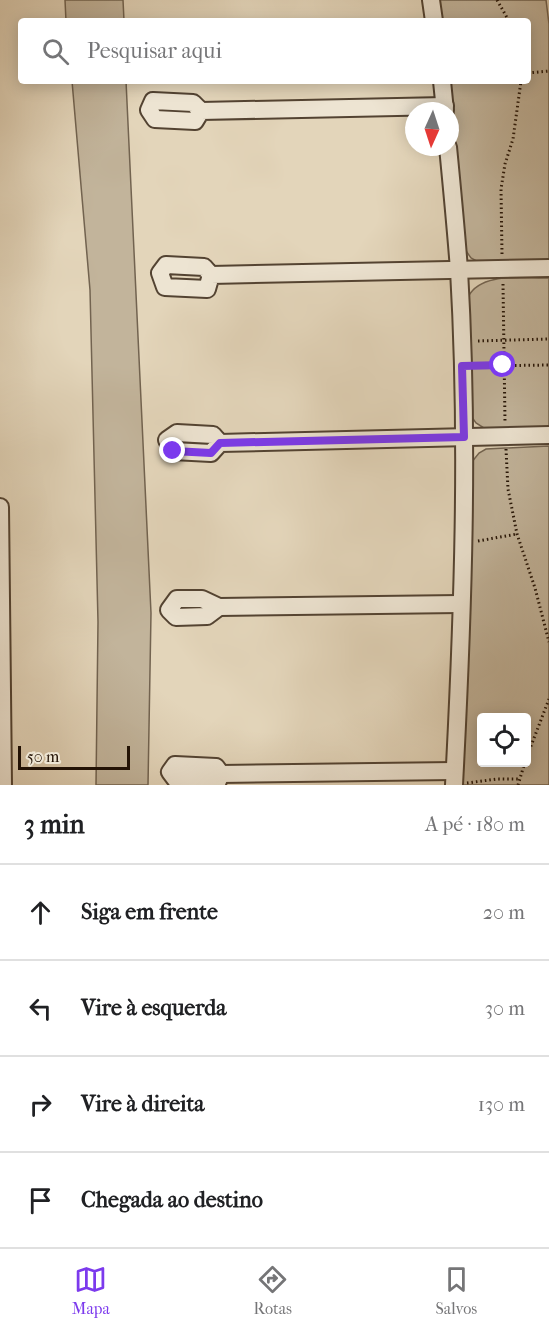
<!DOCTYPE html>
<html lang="pt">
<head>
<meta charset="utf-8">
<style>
	:root { --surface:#fff; --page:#f6f6f6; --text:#202124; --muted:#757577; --line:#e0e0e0; --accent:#7c3aed }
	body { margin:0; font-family:"IM FELL French Canon",serif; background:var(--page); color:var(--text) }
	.controls { position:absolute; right:18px; bottom:18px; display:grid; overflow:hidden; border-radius:6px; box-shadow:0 3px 15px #0003 }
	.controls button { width:54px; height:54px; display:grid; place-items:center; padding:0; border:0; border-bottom:2px solid var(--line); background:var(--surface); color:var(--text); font:30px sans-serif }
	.compass { position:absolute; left:405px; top:102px; width:54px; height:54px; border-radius:50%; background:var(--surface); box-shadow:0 3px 15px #0003; rotate:183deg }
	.scale { position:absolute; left:18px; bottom:15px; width:112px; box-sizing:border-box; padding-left:6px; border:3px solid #231205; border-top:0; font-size:16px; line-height:21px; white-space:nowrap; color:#231205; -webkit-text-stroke:4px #ede4d2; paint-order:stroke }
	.stop { position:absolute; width:18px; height:18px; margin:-14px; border:4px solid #7c3aed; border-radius:50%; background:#fff }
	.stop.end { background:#7c3aed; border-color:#fff; box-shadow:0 2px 6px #0008 }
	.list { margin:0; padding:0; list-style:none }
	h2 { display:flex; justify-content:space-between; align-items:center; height:78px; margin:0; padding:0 24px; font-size:26px }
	h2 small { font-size:20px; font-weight:400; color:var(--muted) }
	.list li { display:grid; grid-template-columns:39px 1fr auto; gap:18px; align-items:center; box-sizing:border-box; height:96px; padding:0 24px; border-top:2px solid var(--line) }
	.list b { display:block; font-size:22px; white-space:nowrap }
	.list em { font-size:20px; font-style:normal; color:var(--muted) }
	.icon { flex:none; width:33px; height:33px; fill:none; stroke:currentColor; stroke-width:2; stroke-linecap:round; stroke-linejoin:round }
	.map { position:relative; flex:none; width:549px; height:785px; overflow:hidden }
	.search { position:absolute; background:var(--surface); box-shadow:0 3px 15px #0003; left:18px; right:18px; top:18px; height:66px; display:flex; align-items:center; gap:15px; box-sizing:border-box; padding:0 21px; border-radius:6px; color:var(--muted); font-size:22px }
	.sheet { height:462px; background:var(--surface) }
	nav { display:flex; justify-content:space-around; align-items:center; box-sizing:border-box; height:84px; border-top:2px solid var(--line); background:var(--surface); font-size:16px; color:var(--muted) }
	nav a { display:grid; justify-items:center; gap:3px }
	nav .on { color:var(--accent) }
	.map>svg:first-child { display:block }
</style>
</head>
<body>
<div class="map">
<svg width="549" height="785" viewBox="0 0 549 785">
	<rect width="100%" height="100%" fill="#e3d5ba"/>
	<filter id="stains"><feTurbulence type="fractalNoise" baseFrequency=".00333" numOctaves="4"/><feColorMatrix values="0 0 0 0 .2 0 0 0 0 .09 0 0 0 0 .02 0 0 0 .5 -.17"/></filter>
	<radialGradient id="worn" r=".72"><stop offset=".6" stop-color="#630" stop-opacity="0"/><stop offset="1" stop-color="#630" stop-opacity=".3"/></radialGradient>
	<g fill="#c2b49b" stroke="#726350" stroke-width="1.5" fill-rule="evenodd">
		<polygon points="65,0 123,0 124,21 66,21"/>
		<polygon points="439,0 546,0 549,24 549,262 482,264 471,258 464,248 448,81 528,81 528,21 442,21"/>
		<polygon points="72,81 126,81 151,613 148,785 96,785 98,622 90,290"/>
		<path d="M549 278V430H487L476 423 471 416 468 297C481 271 524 279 549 278Z"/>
		<path d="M549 446V785H462L471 463 479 453 486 449ZM482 718H526V762H482Z"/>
	</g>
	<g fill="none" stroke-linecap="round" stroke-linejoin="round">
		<g stroke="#534332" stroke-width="20">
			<g id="street">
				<polyline points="431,0 434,21"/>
				<polyline points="442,81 445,111"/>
				<polyline points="201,111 195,121 155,119 149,110 153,101 193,103 201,111 445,106"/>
				<path d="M448 147C452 188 456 229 459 270 469 441 463 614 454 785"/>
				<polyline points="211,275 207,289 165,287 160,273 166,265 204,267 211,275 549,268"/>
				<polyline points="220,443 213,435 177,433 167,440 173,451 211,453 220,443 549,435"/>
				<polyline points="0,507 3,785"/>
				<polygon points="177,599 202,599 219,607 207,616 176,617 169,610"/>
				<polyline points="219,607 460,604"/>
				<polygon points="175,765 216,767 221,774 217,783 176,780 170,772"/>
				<polyline points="221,774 454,771"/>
			</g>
		</g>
		<g stroke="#231205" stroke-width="3" stroke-dasharray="1.5 3" stroke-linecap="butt">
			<polyline points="497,0 509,21"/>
			<polyline points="528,73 549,71"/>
			<polyline points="502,254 501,189 505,164 513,139 521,81"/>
			<polyline points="503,284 505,422"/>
			<polyline points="478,341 549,339"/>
			<polyline points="479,366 549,365"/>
			<polyline points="506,449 508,489 517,534 535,588 549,642"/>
			<polyline points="478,541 517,534"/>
			<polyline points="526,759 549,699"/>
			<polyline points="467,783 497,779 519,779"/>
			<polyline points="518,785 525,762"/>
		</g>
		<use href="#street" stroke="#ede4d2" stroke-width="16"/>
	</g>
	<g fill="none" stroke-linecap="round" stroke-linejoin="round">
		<polyline stroke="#7c3aed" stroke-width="8" points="173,451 211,453 220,443 464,437 462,366 503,365"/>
	</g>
	<rect width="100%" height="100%" filter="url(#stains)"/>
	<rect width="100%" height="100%" fill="url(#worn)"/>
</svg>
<div class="controls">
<button><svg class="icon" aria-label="locate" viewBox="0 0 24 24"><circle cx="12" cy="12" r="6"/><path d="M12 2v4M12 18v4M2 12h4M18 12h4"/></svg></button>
</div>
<svg class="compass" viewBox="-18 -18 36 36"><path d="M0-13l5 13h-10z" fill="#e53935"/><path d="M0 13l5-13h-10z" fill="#757577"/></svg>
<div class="scale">50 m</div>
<div class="stop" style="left:503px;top:365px"></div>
<div class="stop end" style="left:173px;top:451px"></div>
<div class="search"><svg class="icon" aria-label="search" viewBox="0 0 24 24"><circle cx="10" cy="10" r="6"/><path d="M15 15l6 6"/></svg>Pesquisar aqui</div>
</div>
<section class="sheet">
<h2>3 min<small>A pé · 180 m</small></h2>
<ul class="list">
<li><svg class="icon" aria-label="ahead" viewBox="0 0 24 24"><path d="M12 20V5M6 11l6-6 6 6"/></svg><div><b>Siga em frente</b></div><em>20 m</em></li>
<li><svg class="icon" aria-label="left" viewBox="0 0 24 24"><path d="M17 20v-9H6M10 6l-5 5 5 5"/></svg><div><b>Vire à esquerda</b></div><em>30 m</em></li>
<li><svg class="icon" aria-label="right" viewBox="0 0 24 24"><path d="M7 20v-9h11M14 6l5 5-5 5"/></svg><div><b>Vire à direita</b></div><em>130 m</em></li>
<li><svg class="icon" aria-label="arrive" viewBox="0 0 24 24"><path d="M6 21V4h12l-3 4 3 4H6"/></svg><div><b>Chegada ao destino</b></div></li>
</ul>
</section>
<nav>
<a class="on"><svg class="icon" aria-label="map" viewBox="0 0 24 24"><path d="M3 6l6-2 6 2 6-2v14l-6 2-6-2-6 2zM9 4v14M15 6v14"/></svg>Mapa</a>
<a><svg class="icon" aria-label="directions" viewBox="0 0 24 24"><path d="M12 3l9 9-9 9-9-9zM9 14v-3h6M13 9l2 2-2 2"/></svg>Rotas</a>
<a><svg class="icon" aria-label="saved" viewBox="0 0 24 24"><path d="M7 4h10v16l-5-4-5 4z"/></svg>Salvos</a>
</nav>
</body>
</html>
